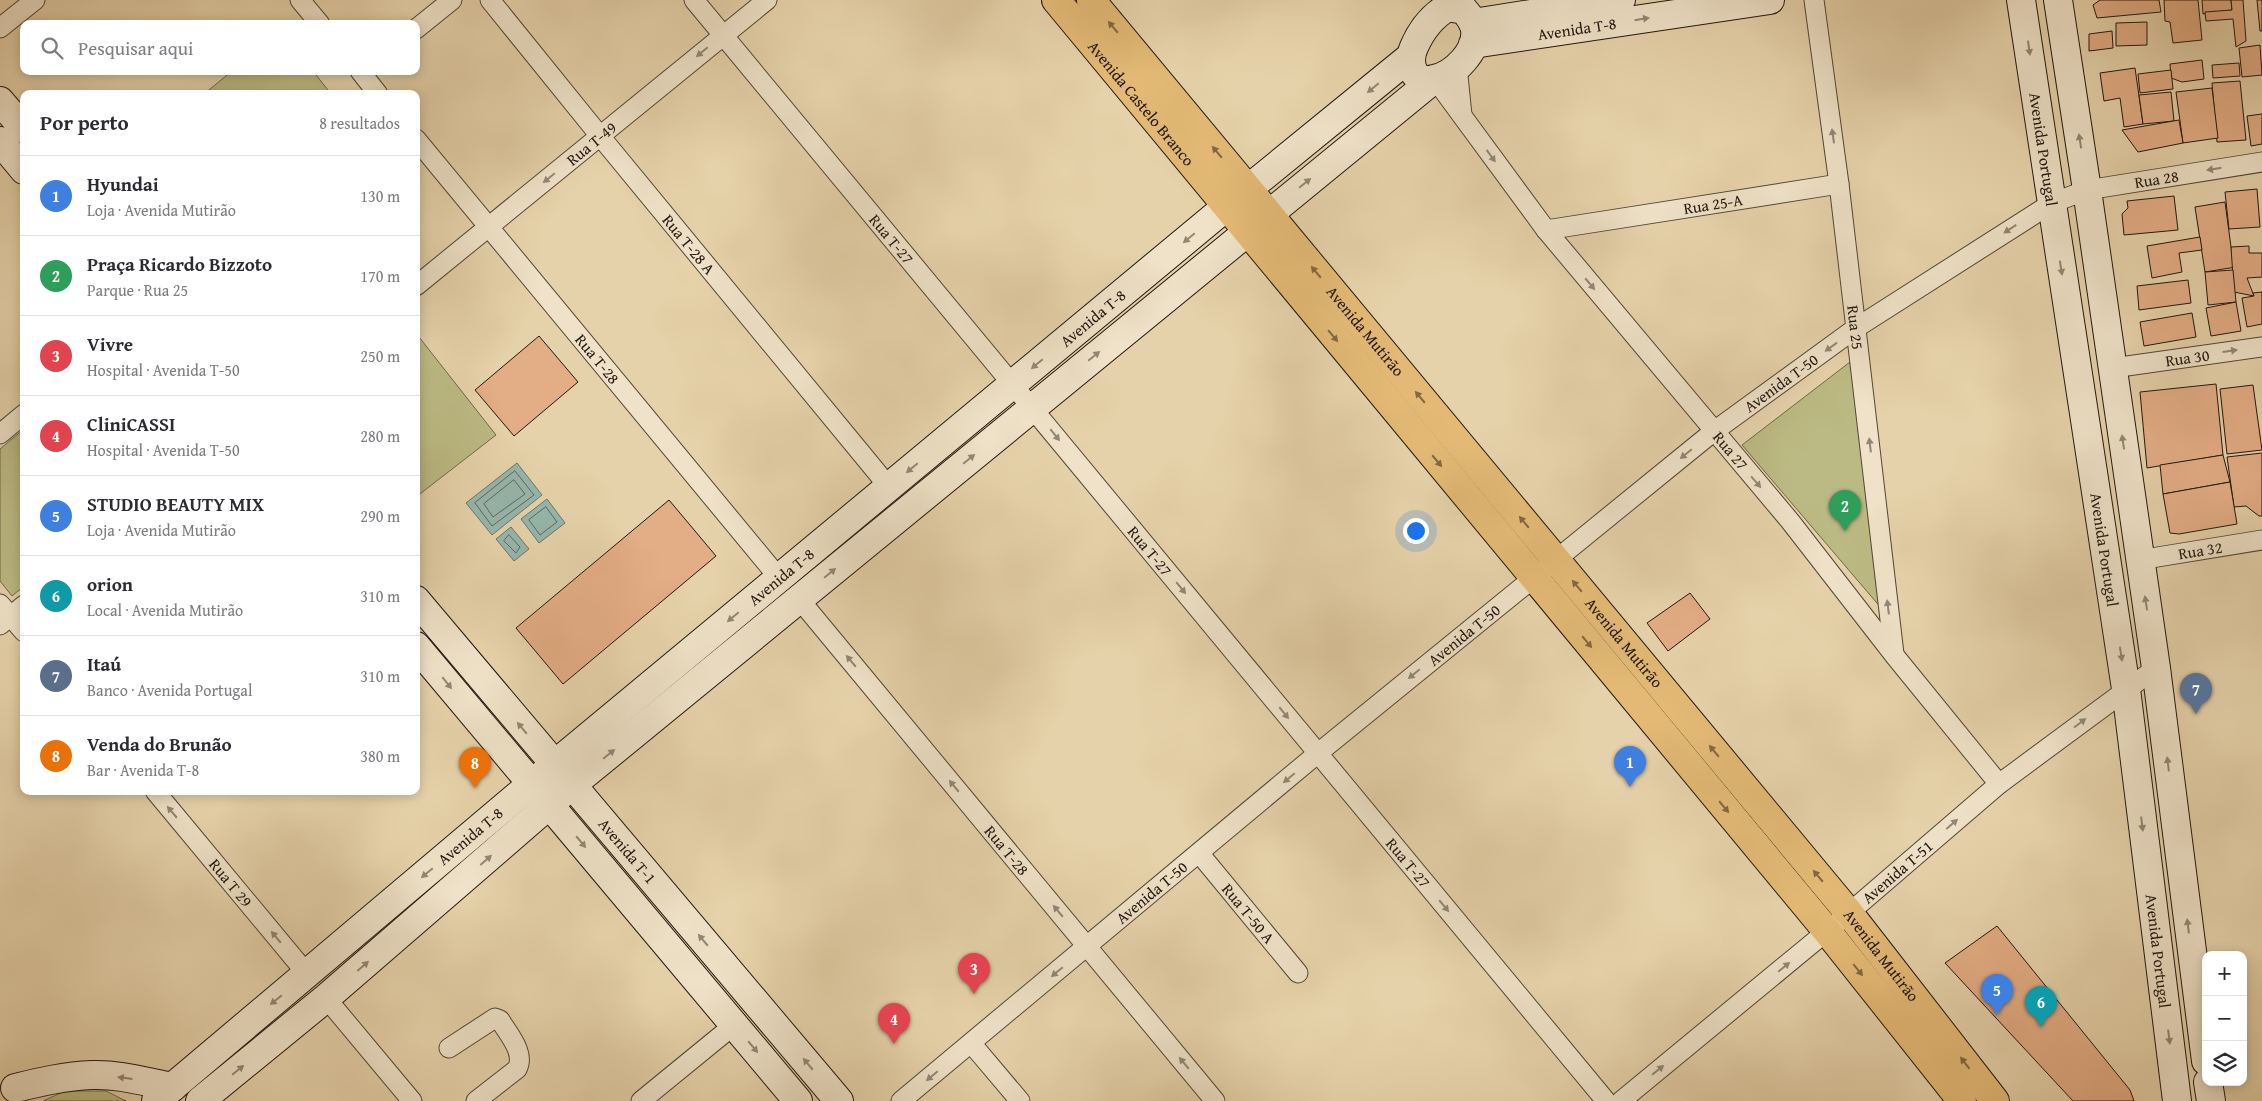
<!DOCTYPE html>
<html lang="pt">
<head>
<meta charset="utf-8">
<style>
	:root { --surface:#fff; --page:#f7f7f7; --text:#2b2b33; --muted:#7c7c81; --line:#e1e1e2; --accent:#b45309 }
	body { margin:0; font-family:"Gentium Book Plus",serif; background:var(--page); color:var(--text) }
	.controls { position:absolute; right:15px; bottom:15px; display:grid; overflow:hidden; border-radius:10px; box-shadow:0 2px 12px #0003 }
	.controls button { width:45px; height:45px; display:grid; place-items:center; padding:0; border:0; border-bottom:1px solid var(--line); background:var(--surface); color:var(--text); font:25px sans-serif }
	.you { position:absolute; left:1415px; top:530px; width:18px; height:18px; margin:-12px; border:4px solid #fff; border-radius:50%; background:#1a73e8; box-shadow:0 0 0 8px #1a73e833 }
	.badge { display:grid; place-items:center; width:32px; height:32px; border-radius:50%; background:var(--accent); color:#fff; font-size:16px; font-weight:700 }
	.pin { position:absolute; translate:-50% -41px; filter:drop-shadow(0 1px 2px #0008) }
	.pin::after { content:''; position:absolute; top:26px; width:18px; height:15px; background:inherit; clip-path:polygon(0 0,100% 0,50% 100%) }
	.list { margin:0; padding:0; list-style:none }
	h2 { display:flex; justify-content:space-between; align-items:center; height:65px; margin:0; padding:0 20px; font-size:21px }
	h2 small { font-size:16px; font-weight:400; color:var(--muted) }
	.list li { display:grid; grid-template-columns:32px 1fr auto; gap:15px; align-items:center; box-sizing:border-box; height:80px; padding:0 20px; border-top:1px solid var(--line) }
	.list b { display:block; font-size:19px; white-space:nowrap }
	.list p { margin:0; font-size:16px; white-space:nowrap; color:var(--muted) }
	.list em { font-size:16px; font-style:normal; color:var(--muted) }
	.icon { flex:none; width:28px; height:28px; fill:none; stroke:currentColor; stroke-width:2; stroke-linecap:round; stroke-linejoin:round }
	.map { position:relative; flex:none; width:2262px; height:1101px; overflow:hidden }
	.search { position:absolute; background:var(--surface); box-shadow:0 2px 12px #0003; left:20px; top:20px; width:400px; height:55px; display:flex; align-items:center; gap:12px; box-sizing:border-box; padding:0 18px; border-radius:10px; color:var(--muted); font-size:19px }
	.panel { position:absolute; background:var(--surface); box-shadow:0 2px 12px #0003; left:20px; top:90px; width:400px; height:705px; border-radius:10px }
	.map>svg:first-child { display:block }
</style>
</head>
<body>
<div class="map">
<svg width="2262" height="1101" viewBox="0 0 2262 1101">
	<rect width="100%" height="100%" fill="#e6d2aa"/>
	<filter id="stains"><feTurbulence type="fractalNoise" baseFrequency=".004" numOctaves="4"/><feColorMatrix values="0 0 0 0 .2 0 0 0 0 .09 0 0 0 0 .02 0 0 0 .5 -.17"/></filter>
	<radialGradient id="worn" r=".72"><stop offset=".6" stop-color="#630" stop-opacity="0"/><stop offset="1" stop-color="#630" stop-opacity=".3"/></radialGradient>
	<g fill="#bcba84" stroke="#6e684a">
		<polygon points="232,71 313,71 331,94 204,94"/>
		<polygon points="419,337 496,435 416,497 416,339"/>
		<polygon points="1850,362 1888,616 1742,445"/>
		<polygon points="24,429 24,586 12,596 0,581 0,449"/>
		<polygon points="65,1091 106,1091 126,1101 43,1101"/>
	</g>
	<g fill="#96b7ad" stroke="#67776e">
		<polygon points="517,463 542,495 492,535 466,503"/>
		<polygon points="547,499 565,523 539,543 521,519"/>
		<polygon points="511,527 529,549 514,561 496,539"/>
	</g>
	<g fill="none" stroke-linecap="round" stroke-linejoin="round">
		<g stroke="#5b675e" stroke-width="1">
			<polygon points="515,471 534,495 492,526 475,503"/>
			<polygon points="514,480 525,494 493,517 484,504"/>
			<polygon points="546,507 557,522 540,535 529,520"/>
			<polygon points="509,535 520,547 516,553 504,541"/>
		</g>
	</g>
	<g fill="#e3ad85" stroke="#201710">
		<polygon points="2100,0 2159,0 2161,12 2097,18 2093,5"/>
		<polygon points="2164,0 2198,0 2202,40 2173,43 2170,22 2165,21"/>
		<polygon points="2202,0 2231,0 2232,10 2203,14"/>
		<polygon points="2231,0 2243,0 2246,41 2236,47 2233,19 2206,21 2205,12 2232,10"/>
		<polygon points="2257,0 2262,0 2262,31 2260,31"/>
		<polygon points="2147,22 2147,45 2116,46 2116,23"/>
		<polygon points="2112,31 2113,48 2089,51 2089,34"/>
		<polygon points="2260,45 2262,75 2242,77 2239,48"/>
		<polygon points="2202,60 2204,79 2182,82 2171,78 2170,64"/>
		<polygon points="2239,63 2240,76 2213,78 2212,65"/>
		<polygon points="2135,68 2143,124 2124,127 2120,98 2104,101 2100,73"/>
		<polygon points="2171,70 2173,89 2140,93 2138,74"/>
		<polygon points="2240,81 2246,140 2217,142 2212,83"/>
		<polygon points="2212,88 2218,138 2183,143 2176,92"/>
		<polygon points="2171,92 2174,121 2143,124 2139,95"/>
		<polygon points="2262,114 2262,144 2251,146 2247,116"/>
		<polygon points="2179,120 2183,143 2138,152 2122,130"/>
		<polygon points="2257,189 2260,227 2229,229 2225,192"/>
		<polygon points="2174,196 2178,230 2124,235 2122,214 2128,208 2127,201"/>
		<polygon points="2225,202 2231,247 2236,267 2205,272 2195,207"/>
		<polygon points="2200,237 2202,250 2179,253 2182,272 2152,278 2147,246"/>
		<polygon points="2249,246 2249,253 2262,253 2262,277 2247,278 2254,296 2234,292 2231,247"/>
		<polygon points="2233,270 2236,302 2208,305 2205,272"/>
		<polygon points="2188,280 2191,303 2139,310 2137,286"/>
		<polygon points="2262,292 2262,324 2247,327 2242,298 2254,296 2253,293"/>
		<polygon points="2236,302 2241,331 2211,336 2206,308"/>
		<polygon points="2192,313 2196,337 2144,346 2140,322"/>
		<polygon points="539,336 578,382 514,436 475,390"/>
		<polygon points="2216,384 2223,455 2147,468 2140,392"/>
		<polygon points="2253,385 2262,450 2227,454 2220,389"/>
		<polygon points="2262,453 2262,516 2259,516 2246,506 2234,507 2227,457"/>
		<polygon points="2223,455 2230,482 2163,494 2160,465"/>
		<polygon points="2230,482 2237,524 2179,534 2170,533 2163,494"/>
		<polygon points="669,500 716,556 563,684 516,628"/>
		<polygon points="1690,593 1710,619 1668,651 1647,623"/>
		<polygon points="1997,926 2130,1090 2134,1101 2073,1101 1945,963"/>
	</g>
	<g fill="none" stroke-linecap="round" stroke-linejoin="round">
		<g stroke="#524636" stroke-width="21">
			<g id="street">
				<polyline points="300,0 320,24"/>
				<path id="s1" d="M490 0 600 136 889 487"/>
				<path id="s2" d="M694 0 1606 1101"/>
				<path id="s3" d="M1814 0 1839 184 1894 654"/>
				<polyline points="0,28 35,0"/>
				<polyline points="416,29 452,0"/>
				<polyline points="1457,66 1462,115"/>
				<polyline points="360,71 378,94"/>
				<path id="s4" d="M1435 79 1546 230 1790 521 1894 655 1999 784"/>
				<path id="s5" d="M416 139 779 578"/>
				<path id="s6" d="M1546 230 1839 184"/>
				<path id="s7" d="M416 286 767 0"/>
				<path id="s8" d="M2113 368 2262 347"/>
				<polyline points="0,434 24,414"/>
				<path id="s9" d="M2139 560 2262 540"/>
				<path id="s10" d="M799 599 1215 1101"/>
				<polyline points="0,604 24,632"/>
				<polyline points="0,625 24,605"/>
				<path id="s11" d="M155 791 307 974"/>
				<path id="s12" d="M1199 853 1298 973"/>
				<polyline points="326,998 412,1101"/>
				<polyline points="971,1043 1020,1101"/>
				<path d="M449 1048 495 1018 500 1020C508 1034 526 1053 517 1069L476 1101"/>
				<polyline points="641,1101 734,1025"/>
				<path id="s13" d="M901 1101 1317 754 1713 432 1856 328 2052 203 2087 190 2262 162"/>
				<path id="s14" d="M1621 1101 1849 913 1999 784 2156 668"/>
			</g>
		</g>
		<g stroke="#201710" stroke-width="30">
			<g id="secondary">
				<path id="s15" d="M2021 0 2126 689 2177 1101"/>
				<polyline points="2058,0 2087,190 2156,668 2206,1061"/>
				<path d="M1448 7 1464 10C1469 16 1474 22 1475 30 1478 51 1454 75 1434 79 1413 85 1407 63 1414 47 1421 31 1432 16 1448 7Z"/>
				<polyline points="1473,23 1621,0"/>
				<path id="s16" d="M1473 44 1770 0"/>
				<polyline points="0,101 24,129"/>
				<polyline points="0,141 24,170"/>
				<path id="s17" d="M416 600 839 1101"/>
				<polyline points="416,646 798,1101"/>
				<polyline points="2208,1082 2211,1101"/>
				<path d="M15 1088C40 1082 65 1076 92 1075 119 1074 146 1082 173 1087"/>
				<path id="s18" d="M156 1101 554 765 1226 207 1410 57"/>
				<polyline points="200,1101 326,998 572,785 1433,80"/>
			</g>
		</g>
		<g stroke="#201710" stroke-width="30">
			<g id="primary">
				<path id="s19" d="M1056 0 1827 931 1962 1101"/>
				<path id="s20" d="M1091 0 1849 913 1995 1101"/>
			</g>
		</g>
		<use href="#street" stroke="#efe2c8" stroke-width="19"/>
		<use href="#secondary" stroke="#efe2c8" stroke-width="28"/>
		<use href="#primary" stroke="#e3b975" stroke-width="28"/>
	</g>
	<defs><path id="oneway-solid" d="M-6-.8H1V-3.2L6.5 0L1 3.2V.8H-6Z" transform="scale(1.25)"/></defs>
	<g fill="#928775">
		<use href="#oneway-solid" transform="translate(1642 19) rotate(-9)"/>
		<use href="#oneway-solid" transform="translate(2029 48) rotate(82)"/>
		<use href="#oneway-solid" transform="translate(702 52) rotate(140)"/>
		<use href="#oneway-solid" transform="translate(1373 88) rotate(140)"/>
		<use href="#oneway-solid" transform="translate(1833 136) rotate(-98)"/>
		<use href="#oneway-solid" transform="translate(2080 141) rotate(-99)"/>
		<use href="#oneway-solid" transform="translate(1491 156) rotate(54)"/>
		<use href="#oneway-solid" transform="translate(2214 169) rotate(171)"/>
		<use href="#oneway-solid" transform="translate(549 178) rotate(141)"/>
		<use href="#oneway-solid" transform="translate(1305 183) rotate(-39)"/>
		<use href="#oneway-solid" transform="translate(2010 229) rotate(147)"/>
		<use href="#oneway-solid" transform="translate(1189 238) rotate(140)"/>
		<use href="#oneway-solid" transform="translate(2061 268) rotate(81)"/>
		<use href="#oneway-solid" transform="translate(1590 284) rotate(50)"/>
		<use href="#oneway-solid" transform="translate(1831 347) rotate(144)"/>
		<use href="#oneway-solid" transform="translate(2230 351) rotate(-8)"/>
		<use href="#oneway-solid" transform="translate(1094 356) rotate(-39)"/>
		<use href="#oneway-solid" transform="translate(1037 364) rotate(140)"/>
		<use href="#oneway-solid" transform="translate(1055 435) rotate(51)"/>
		<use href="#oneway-solid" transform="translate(2123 442) rotate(-98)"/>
		<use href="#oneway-solid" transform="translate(1870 445) rotate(-97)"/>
		<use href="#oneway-solid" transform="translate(1686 454) rotate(141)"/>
		<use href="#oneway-solid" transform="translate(969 459) rotate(-39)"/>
		<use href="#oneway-solid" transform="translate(912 468) rotate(140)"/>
		<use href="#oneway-solid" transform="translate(1756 482) rotate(49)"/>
		<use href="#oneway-solid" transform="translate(830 573) rotate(-39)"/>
		<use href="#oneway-solid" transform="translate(1181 588) rotate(51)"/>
		<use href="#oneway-solid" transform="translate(2146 603) rotate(-99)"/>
		<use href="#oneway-solid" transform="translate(1888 607) rotate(-97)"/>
		<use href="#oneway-solid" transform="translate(733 617) rotate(140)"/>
		<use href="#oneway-solid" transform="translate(2121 654) rotate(81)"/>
		<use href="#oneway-solid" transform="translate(851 661) rotate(-130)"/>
		<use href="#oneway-solid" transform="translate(1414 674) rotate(141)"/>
		<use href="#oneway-solid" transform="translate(447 683) rotate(51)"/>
		<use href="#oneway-solid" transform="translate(1284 713) rotate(51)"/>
		<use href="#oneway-solid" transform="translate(2080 723) rotate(-37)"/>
		<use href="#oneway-solid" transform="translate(522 728) rotate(-130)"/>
		<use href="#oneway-solid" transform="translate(609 754) rotate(-39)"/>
		<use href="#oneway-solid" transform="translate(2168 764) rotate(-97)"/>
		<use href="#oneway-solid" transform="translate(1289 778) rotate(140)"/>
		<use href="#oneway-solid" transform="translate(954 786) rotate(-130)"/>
		<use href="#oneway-solid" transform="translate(172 812) rotate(-130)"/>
		<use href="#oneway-solid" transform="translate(1952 824) rotate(-41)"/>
		<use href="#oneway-solid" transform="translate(2142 824) rotate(83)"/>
		<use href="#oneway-solid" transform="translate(581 842) rotate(50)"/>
		<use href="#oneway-solid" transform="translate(486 860) rotate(-41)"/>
		<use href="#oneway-solid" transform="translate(427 873) rotate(140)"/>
		<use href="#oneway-solid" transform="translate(1444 906) rotate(50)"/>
		<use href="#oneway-solid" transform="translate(1058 911) rotate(-130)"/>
		<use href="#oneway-solid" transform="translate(2188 926) rotate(-97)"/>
		<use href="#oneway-solid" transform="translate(276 937) rotate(-130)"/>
		<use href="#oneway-solid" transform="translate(703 940) rotate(-130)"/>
		<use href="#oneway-solid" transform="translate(363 966) rotate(-41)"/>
		<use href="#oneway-solid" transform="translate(1784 967) rotate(-39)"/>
		<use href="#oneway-solid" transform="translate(1057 972) rotate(140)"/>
		<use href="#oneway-solid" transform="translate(276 1000) rotate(141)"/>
		<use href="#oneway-solid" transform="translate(2169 1037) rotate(83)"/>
		<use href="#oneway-solid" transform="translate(753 1047) rotate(50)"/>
		<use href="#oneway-solid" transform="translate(1184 1063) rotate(-130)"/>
		<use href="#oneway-solid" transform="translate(808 1064) rotate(-130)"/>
		<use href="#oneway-solid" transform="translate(238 1070) rotate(-39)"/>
		<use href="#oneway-solid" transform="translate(1658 1070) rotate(-39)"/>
		<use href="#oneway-solid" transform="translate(932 1076) rotate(140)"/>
		<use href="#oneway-solid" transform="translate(125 1078) rotate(-173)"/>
	</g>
	<g fill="#826842">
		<use href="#oneway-solid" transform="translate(1113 27) rotate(-130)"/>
		<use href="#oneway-solid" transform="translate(1217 152) rotate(-130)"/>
		<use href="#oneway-solid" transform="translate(1316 272) rotate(-130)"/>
		<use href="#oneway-solid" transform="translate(1333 336) rotate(50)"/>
		<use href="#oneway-solid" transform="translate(1420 397) rotate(-130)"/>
		<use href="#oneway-solid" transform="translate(1437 461) rotate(50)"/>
		<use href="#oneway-solid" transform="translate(1524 522) rotate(-130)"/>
		<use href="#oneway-solid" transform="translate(1577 586) rotate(-130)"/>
		<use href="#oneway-solid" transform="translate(1587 642) rotate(50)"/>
		<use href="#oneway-solid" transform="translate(1714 751) rotate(-130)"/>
		<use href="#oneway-solid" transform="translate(1724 807) rotate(50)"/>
		<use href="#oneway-solid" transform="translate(1818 876) rotate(-130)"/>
		<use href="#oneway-solid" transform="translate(1858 970) rotate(51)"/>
		<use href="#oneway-solid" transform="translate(1965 1063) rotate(-128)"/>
	</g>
	<g text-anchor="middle" stroke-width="4.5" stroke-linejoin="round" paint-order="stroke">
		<g font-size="16" fill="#201710" stroke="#efe2c8">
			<text dy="6" stroke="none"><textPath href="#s16" startOffset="105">Avenida T-8</textPath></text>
			<text dy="6" stroke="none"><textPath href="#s19" startOffset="134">Avenida Castelo Branco</textPath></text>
			<text dy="6" stroke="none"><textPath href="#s7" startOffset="226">Rua T-49</textPath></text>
			<text dy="6" stroke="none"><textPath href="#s15" startOffset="151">Avenida Portugal</textPath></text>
			<text dy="6" stroke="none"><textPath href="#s13" startOffset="1569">Rua 28</textPath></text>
			<text dy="6" stroke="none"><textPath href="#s6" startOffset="169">Rua 25-A</textPath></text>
			<text dy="6" stroke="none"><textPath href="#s2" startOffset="310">Rua T-27</textPath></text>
			<text dy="6" stroke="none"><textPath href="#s1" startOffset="315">Rua T-28 A</textPath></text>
			<text dy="6" stroke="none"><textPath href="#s18" startOffset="1221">Avenida T-8</textPath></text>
			<text dy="6" stroke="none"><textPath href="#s3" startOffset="330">Rua 25</textPath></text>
			<text dy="6" stroke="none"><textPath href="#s20" startOffset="430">Avenida Mutirão</textPath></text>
			<text dy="6" stroke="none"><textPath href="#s8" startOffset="75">Rua 30</textPath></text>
			<text dy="6" stroke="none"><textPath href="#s5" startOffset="285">Rua T-28</textPath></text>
			<text dy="6" stroke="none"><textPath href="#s13" startOffset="1136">Avenida T-50</textPath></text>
			<text dy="6" stroke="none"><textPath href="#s4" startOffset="475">Rua 27</textPath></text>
			<text dy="6" stroke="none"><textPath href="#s2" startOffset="715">Rua T-27</textPath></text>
			<text dy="6" stroke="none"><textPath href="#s15" startOffset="556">Avenida Portugal</textPath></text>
			<text dy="6" stroke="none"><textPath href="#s9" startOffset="62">Rua 32</textPath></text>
			<text dy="6" stroke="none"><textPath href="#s18" startOffset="816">Avenida T-8</textPath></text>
			<text dy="6" stroke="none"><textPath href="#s13" startOffset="731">Avenida T-50</textPath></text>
			<text dy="6" stroke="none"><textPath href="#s20" startOffset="835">Avenida Mutirão</textPath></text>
			<text dy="6" stroke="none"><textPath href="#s18" startOffset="411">Avenida T-8</textPath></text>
			<text dy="6" stroke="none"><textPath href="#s10" startOffset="326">Rua T-28</textPath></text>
			<text dy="6" stroke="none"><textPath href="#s17" startOffset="328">Avenida T-1</textPath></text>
			<text dy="6" stroke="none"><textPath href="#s2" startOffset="1120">Rua T-27</textPath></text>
			<text dy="6" stroke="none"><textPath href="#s14" startOffset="359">Avenida T-51</textPath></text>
			<text dy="6" stroke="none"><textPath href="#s11" startOffset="119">Rua T 29</textPath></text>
			<text dy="6" stroke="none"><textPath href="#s13" startOffset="326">Avenida T-50</textPath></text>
			<text dy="6" stroke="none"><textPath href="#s12" startOffset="78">Rua T-50 A</textPath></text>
			<text dy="6" stroke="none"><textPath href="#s15" startOffset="961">Avenida Portugal</textPath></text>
			<text dy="6" stroke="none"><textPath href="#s20" startOffset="1240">Avenida Mutirão</textPath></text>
		</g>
	</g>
	<rect width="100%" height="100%" filter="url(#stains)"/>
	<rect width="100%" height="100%" fill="url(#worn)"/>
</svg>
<div class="controls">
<button>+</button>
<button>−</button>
<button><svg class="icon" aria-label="layers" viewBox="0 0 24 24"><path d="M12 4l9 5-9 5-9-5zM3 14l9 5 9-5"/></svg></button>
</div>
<div class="you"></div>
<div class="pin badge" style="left:1630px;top:787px;background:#3f7fe0">1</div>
<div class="pin badge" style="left:1845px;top:531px;background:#2e9e5b">2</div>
<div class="pin badge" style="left:974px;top:994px;background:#e0444e">3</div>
<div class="pin badge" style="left:894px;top:1044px;background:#e0444e">4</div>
<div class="pin badge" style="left:1997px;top:1015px;background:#3f7fe0">5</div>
<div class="pin badge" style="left:2041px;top:1027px;background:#0f9aa8">6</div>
<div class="pin badge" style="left:2196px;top:714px;background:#5c6f8a">7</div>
<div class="pin badge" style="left:475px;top:788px;background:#e8710a">8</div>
<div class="search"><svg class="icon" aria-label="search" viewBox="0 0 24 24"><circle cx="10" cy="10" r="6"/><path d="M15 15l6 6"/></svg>Pesquisar aqui</div>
<section class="panel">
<h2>Por perto<small>8 resultados</small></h2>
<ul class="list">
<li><span class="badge" style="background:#3f7fe0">1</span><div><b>Hyundai</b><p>Loja · Avenida Mutirão</p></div><em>130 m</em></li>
<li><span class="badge" style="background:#2e9e5b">2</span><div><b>Praça Ricardo Bizzoto</b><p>Parque · Rua 25</p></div><em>170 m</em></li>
<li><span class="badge" style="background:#e0444e">3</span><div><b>Vivre</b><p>Hospital · Avenida T-50</p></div><em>250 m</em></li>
<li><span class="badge" style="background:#e0444e">4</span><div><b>CliniCASSI</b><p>Hospital · Avenida T-50</p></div><em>280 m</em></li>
<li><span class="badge" style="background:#3f7fe0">5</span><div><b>STUDIO BEAUTY MIX</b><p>Loja · Avenida Mutirão</p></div><em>290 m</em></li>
<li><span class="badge" style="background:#0f9aa8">6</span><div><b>orion</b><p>Local · Avenida Mutirão</p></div><em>310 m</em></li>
<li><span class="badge" style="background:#5c6f8a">7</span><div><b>Itaú</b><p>Banco · Avenida Portugal</p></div><em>310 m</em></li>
<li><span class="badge" style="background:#e8710a">8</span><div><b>Venda do Brunão</b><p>Bar · Avenida T-8</p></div><em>380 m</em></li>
</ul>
</section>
</div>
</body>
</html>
